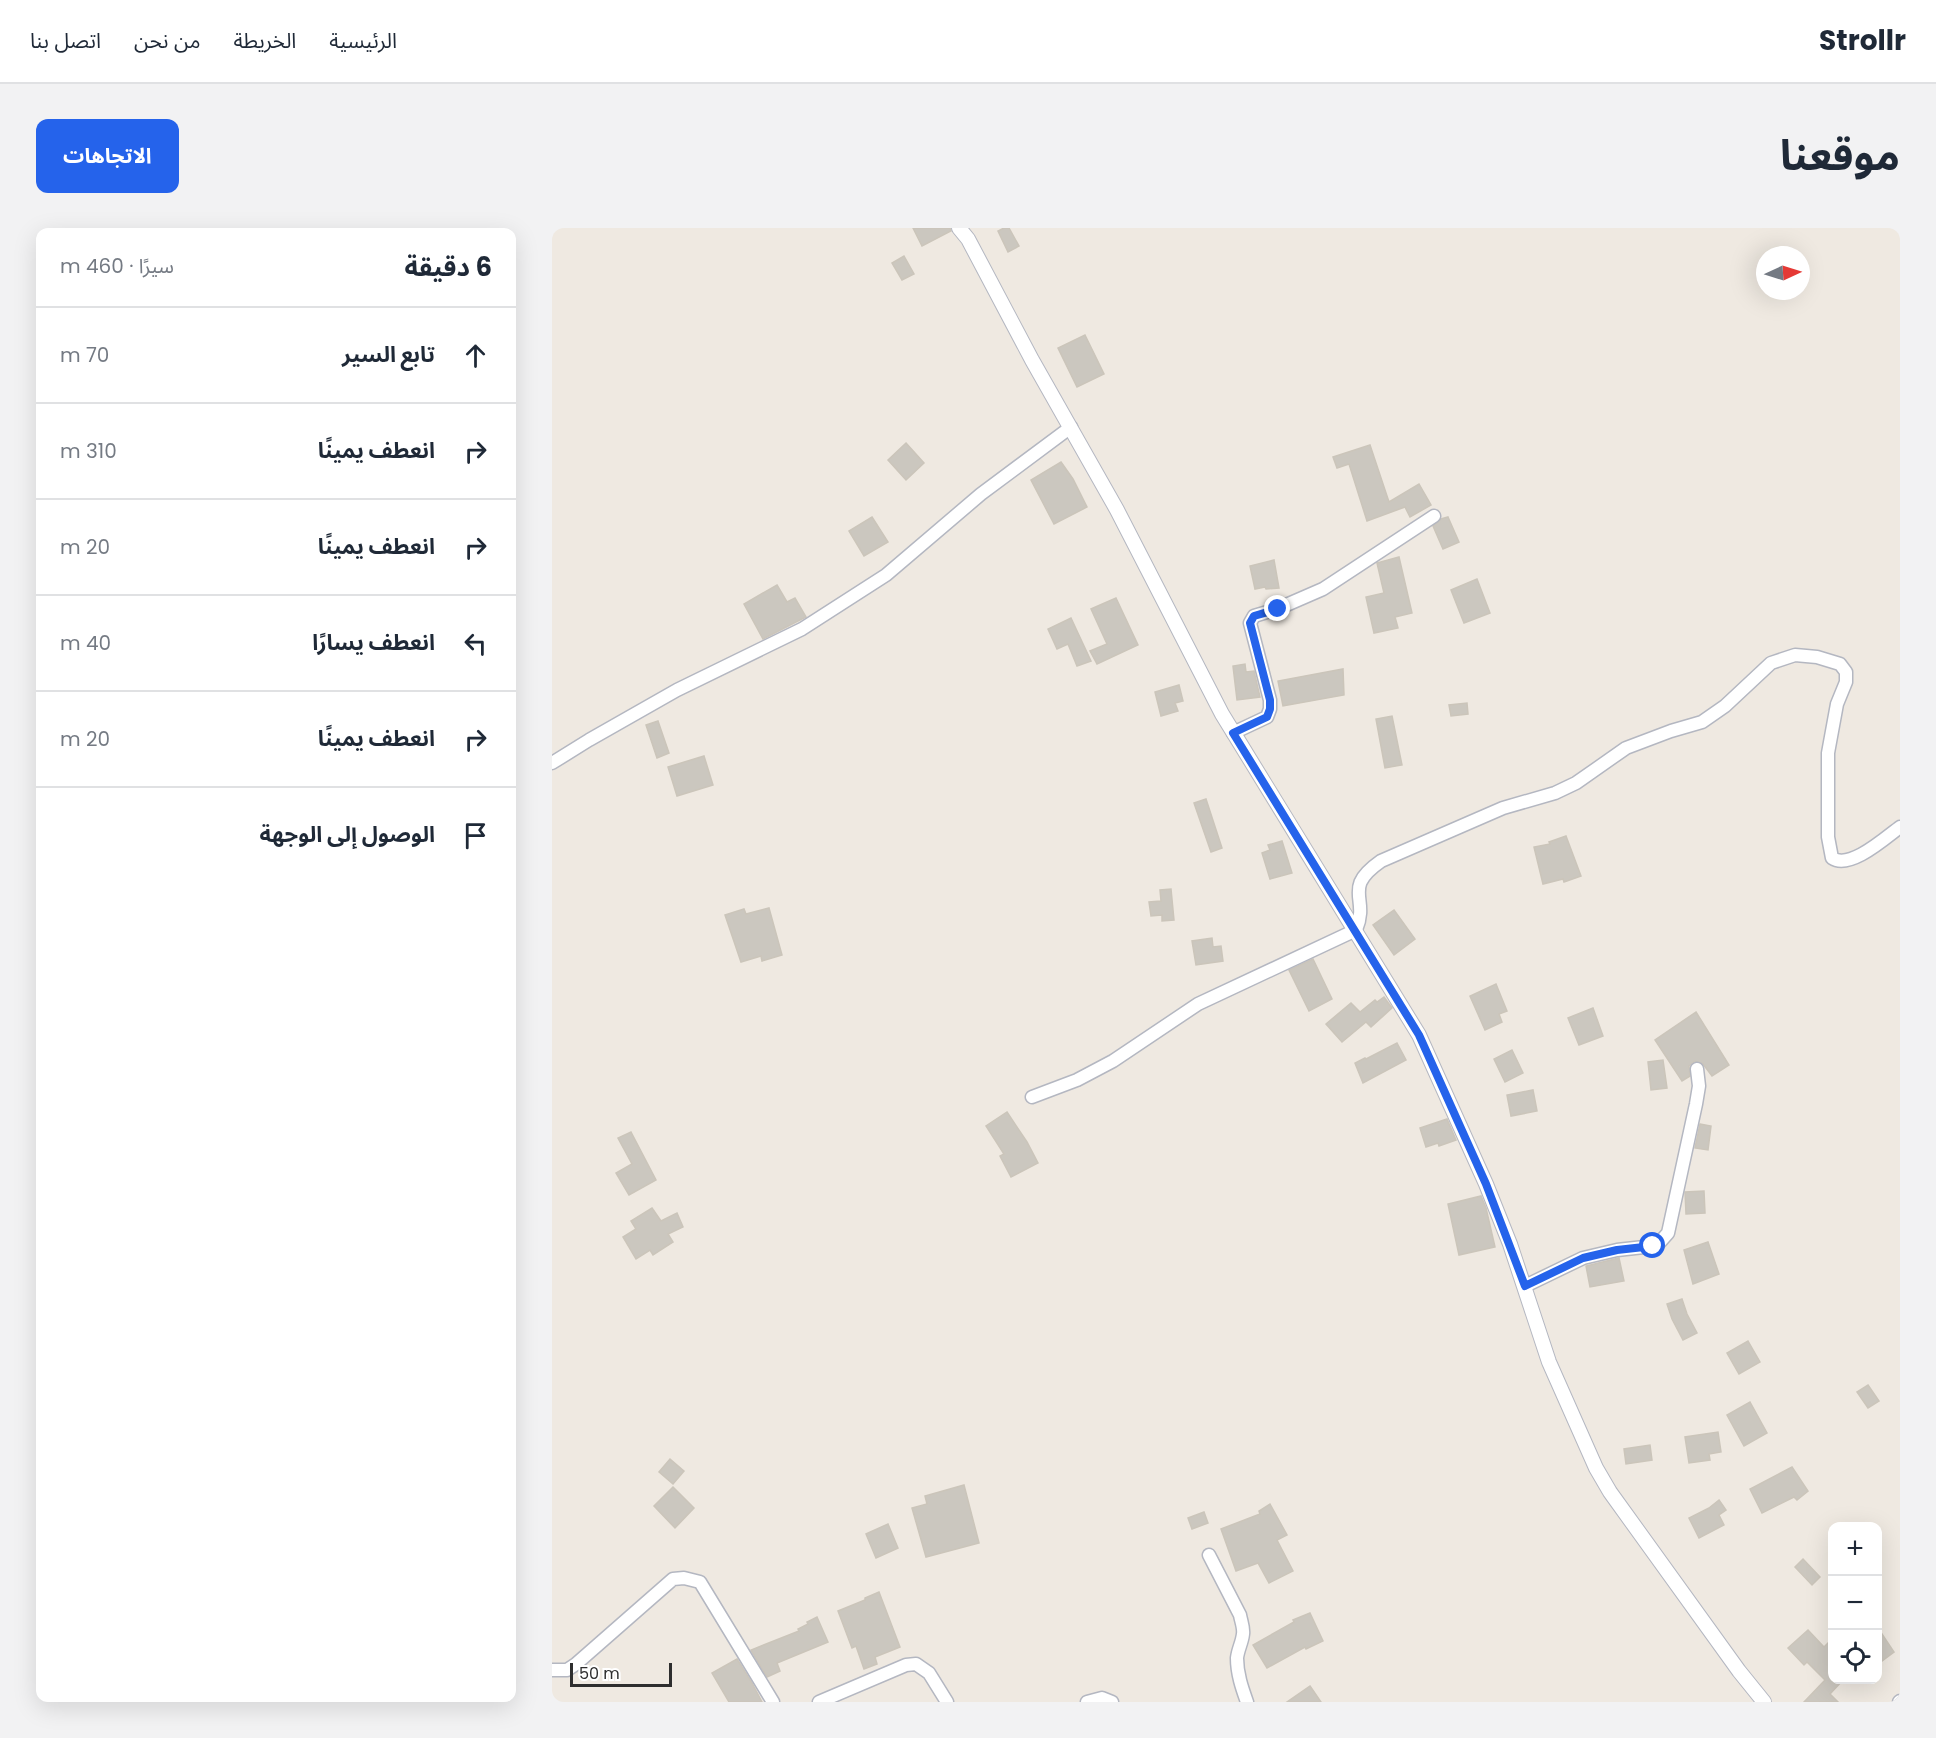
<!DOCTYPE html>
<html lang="ar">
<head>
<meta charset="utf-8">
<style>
	:root { --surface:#fff; --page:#f2f2f3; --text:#1f2937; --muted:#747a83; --line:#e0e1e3; --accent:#2563eb }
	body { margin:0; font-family:Poppins,"Noto Sans Arabic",sans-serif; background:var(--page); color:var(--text); direction:rtl }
	.controls { position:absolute; right:18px; bottom:18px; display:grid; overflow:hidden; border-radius:12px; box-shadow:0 6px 24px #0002 }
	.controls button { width:54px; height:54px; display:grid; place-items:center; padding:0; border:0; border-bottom:2px solid var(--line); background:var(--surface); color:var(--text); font:30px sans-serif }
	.compass { position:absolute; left:1204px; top:18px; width:54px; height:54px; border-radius:50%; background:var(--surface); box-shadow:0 6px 24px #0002; rotate:86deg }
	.scale { position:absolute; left:18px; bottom:15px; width:102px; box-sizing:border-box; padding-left:6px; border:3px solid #2e2e2e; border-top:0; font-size:16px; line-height:21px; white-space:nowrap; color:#2e2e2e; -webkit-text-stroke:4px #fff; paint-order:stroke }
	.stop { position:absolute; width:18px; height:18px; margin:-14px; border:4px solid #2563eb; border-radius:50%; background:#fff }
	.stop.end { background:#2563eb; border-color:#fff; box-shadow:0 2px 6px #0008 }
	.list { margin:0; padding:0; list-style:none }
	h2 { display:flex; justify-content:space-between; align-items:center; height:78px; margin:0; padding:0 24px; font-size:26px }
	h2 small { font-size:20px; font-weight:400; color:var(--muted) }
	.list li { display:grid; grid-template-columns:39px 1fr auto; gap:18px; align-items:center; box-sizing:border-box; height:96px; padding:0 24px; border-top:2px solid var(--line) }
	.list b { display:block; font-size:22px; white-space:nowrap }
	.list em { font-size:20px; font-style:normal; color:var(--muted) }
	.icon { flex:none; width:33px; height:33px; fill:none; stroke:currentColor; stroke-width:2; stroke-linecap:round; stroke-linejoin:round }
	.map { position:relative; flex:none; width:1348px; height:1474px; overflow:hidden; direction:ltr; border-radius:12px }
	header { display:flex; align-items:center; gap:36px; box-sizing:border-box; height:84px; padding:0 30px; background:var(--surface); border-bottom:2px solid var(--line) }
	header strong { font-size:28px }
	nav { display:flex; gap:33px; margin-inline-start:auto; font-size:21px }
	.intro { display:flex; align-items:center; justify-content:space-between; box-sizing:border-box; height:144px; padding:0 36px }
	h1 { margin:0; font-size:42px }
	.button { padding:15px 27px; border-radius:12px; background:var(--accent); color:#fff; font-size:21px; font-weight:700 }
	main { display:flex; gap:36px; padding:0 36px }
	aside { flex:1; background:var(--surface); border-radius:12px; box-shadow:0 6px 24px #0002 }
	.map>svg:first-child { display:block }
</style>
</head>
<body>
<header>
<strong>Strollr</strong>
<nav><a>الرئيسية</a><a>الخريطة</a><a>من نحن</a><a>اتصل بنا</a></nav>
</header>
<div class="intro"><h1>موقعنا</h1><a class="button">الاتجاهات</a></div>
<main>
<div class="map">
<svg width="1348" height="1474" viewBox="0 0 1348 1474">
	<rect width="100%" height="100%" fill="#efe9e1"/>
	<g fill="#cbc7bf" stroke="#cbc5ba" stroke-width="1.5">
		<polygon points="361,0 398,0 399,3 370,18"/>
		<polygon points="452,0 457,0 467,18 456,24 446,3"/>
		<polygon points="352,28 362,46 350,52 340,35"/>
		<polygon points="533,107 552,146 525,159 506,120"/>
		<polygon points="354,215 372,235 354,252 336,232"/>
		<polygon points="818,217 837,274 867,256 879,277 858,289 853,279 815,293 797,236 785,240 781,229"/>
		<polygon points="509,234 521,251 535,279 502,296 479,252"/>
		<polygon points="320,289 336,314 312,328 297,303"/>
		<polygon points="896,289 907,314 891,321 881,298 889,291"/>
		<polygon points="847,329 860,385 843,389 846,400 822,405 814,369 832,365 825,335"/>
		<polygon points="722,332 727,360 714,361 713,359 703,361 698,338"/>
		<polygon points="925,351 938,385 912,395 899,362"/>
		<polygon points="225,357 235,374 243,370 254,389 211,411 192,376"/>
		<polygon points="564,370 586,417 545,436 538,423 555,416 539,381"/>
		<polygon points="519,390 539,433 525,438 516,416 505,421 496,401"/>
		<polygon points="693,436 694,444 702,443 708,469 685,472 681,438"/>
		<polygon points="791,441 792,467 731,478 726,453"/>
		<polygon points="627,457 631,473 623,475 626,483 609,488 603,464"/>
		<polygon points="915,475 916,486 899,488 897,477"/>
		<polygon points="840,488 850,537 833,540 824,491"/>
		<polygon points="106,493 117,525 105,530 94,497"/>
		<polygon points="152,528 161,557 125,568 116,539"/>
		<polygon points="654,571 670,620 659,624 642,575"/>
		<polygon points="1014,608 1029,648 1012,654 1011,651 991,656 982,619 998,616 997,614"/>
		<polygon points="730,613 740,645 718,651 710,625 718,622 716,617"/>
		<polygon points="619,661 622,692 610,693 610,687 599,688 597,674 609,673 608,662"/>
		<polygon points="217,680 230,727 210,733 209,728 189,734 173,687 192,681 194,686"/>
		<polygon points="842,682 863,711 842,727 821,697"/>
		<polygon points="660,710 661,719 669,718 671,733 644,737 640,713"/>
		<polygon points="761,731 780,771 757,783 737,742"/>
		<polygon points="944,756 955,783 947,786 950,794 933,802 918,768"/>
		<polygon points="832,769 840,780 819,799 814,794 790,814 774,796 799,775 808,784 823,772 825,774"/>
		<polygon points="1041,780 1051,808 1027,817 1016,790"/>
		<polygon points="1144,784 1177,837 1160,848 1151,836 1143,833 1137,838 1138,848 1130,853 1103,812"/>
		<polygon points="845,815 854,832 811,855 803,835 813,830 814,831"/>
		<polygon points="960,822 971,845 953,854 942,831"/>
		<polygon points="1111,832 1115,860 1099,862 1096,834"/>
		<polygon points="981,862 985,883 959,888 955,867"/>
		<polygon points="455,884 475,914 486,935 459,949 448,928 452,926 434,898"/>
		<polygon points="895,891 904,912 887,918 886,915 874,919 868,900"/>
		<polygon points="1148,896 1159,898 1156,922 1143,920"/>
		<polygon points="79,904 104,952 77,967 64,945 80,936 66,910"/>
		<polygon points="1152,963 1153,985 1134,986 1133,964"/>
		<polygon points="929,968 934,980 943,1019 907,1027 896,976"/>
		<polygon points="100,980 109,993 125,985 131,999 116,1006 121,1014 101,1027 98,1022 84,1031 71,1009 84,1001 79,993"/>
		<polygon points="1156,1014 1167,1046 1141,1056 1132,1022"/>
		<polygon points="1067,1030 1072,1053 1038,1059 1034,1038"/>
		<polygon points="1130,1071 1135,1086 1145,1105 1131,1112 1120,1091 1115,1076"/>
		<polygon points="1196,1113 1208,1134 1187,1146 1175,1125"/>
		<polygon points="1316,1157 1327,1173 1316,1180 1305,1164"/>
		<polygon points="1198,1174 1215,1205 1192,1218 1175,1187"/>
		<polygon points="1166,1204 1169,1224 1157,1226 1158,1232 1137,1235 1133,1209"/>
		<polygon points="1098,1217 1100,1232 1074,1236 1072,1221"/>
		<polygon points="118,1231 132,1243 121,1256 107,1244"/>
		<polygon points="1240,1239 1256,1263 1245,1272 1242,1269 1210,1285 1198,1261"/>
		<polygon points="412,1257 427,1315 374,1329 360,1280 375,1276 373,1268"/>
		<polygon points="121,1259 142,1280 123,1300 102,1278"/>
		<polygon points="1167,1272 1174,1282 1167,1287 1172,1297 1147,1310 1137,1290 1157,1280"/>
		<polygon points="718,1276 735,1307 725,1312 741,1343 717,1355 706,1335 684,1343 669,1301 708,1286 707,1283"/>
		<polygon points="652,1284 656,1295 640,1301 636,1290"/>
		<polygon points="336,1296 346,1320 324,1330 314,1306"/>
		<polygon points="1251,1331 1268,1349 1260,1357 1243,1339"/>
		<polygon points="327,1364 348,1419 323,1429 325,1436 312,1441 304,1418 300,1420 286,1383 313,1372 313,1370"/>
		<polygon points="758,1385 771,1413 754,1421 753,1419 715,1440 701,1417 742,1394 741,1392"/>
		<polygon points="265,1389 276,1414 225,1435 228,1443 215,1449 199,1422 247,1403 246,1401 256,1396 255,1394"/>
		<polygon points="1326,1400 1342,1424 1326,1436"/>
		<polygon points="1256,1402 1272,1419 1281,1410 1281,1452 1291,1452 1278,1466 1286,1474 1252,1474 1273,1452 1255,1434 1252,1437 1236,1420"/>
		<polygon points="185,1431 200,1455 210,1474 177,1474 160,1445"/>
		<polygon points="758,1458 769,1474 735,1474"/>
	</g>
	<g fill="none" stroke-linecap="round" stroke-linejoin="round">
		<g stroke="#b4b7c1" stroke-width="15">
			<g id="minor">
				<polyline points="681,505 715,489 718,481 718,472 698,395 702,388 725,381 771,361 882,288"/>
				<polyline points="0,535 37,512 125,462 250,401 334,347 429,266 519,199"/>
				<path d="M480 869 525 852 561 833 646 776 804 702C818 669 789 661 829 633L951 580 1003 565 1024 555 1074 520 1119 503 1150 494 1173 478 1219 435 1243 427 1265 429 1288 436 1294 444V454L1285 476 1276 525V609L1280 630C1298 642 1333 610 1348 599"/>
				<polyline points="973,1058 1031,1030 1065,1022 1101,1018 1108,1014 1116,1005 1144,876 1147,858 1145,841"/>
				<path d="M657 1327 688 1387C689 1393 692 1400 691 1406 690 1415 686 1421 685 1430 685 1446 690 1460 695 1474"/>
				<polyline points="0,1442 15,1442 24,1436 121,1351 132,1350 148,1354 221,1474"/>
				<polyline points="267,1474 354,1437 364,1436 377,1445 395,1474"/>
				<polyline points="535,1474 550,1470 560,1474"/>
				<polyline points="1347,1474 1348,1473"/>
			</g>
		</g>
		<g stroke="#b4b7c1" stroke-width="16">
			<polyline id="tertiary" points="407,0 416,11 480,132 565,282 670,486 867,807 934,956 958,1016 997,1134 1044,1240 1058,1264 1187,1443 1212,1474"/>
		</g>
		<use href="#minor" stroke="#fff" stroke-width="12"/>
		<use href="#tertiary" stroke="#fff" stroke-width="14"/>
	</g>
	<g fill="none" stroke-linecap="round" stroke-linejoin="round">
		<polyline stroke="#2563eb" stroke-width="8" points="726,381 702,388 698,395 718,472 718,481 715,489 681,505 867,807 934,956 973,1058 1031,1030 1065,1022 1101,1018"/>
	</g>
</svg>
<div class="controls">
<button>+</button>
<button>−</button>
<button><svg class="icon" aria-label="locate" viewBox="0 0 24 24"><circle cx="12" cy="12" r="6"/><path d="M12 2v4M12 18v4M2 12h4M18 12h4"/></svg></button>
</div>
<svg class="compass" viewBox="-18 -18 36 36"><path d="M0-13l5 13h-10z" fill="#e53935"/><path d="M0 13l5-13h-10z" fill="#747a83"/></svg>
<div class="scale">50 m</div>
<div class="stop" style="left:1101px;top:1018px"></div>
<div class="stop end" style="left:726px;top:381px"></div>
</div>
<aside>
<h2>6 دقيقة<small>سيرًا · 460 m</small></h2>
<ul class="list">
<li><svg class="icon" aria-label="ahead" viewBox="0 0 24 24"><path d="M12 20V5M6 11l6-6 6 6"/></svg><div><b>تابع السير</b></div><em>70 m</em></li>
<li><svg class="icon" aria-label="right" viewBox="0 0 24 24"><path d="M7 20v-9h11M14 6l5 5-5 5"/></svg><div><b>انعطف يمينًا</b></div><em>310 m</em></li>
<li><svg class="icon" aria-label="right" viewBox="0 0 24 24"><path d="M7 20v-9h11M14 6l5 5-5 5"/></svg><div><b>انعطف يمينًا</b></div><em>20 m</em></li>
<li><svg class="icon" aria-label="left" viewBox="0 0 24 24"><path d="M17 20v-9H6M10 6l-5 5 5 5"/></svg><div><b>انعطف يسارًا</b></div><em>40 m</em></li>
<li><svg class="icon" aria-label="right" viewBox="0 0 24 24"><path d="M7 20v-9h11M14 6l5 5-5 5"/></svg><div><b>انعطف يمينًا</b></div><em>20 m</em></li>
<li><svg class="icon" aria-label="arrive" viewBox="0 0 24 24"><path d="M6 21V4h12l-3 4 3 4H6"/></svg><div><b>الوصول إلى الوجهة</b></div></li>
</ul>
</aside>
</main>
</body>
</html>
